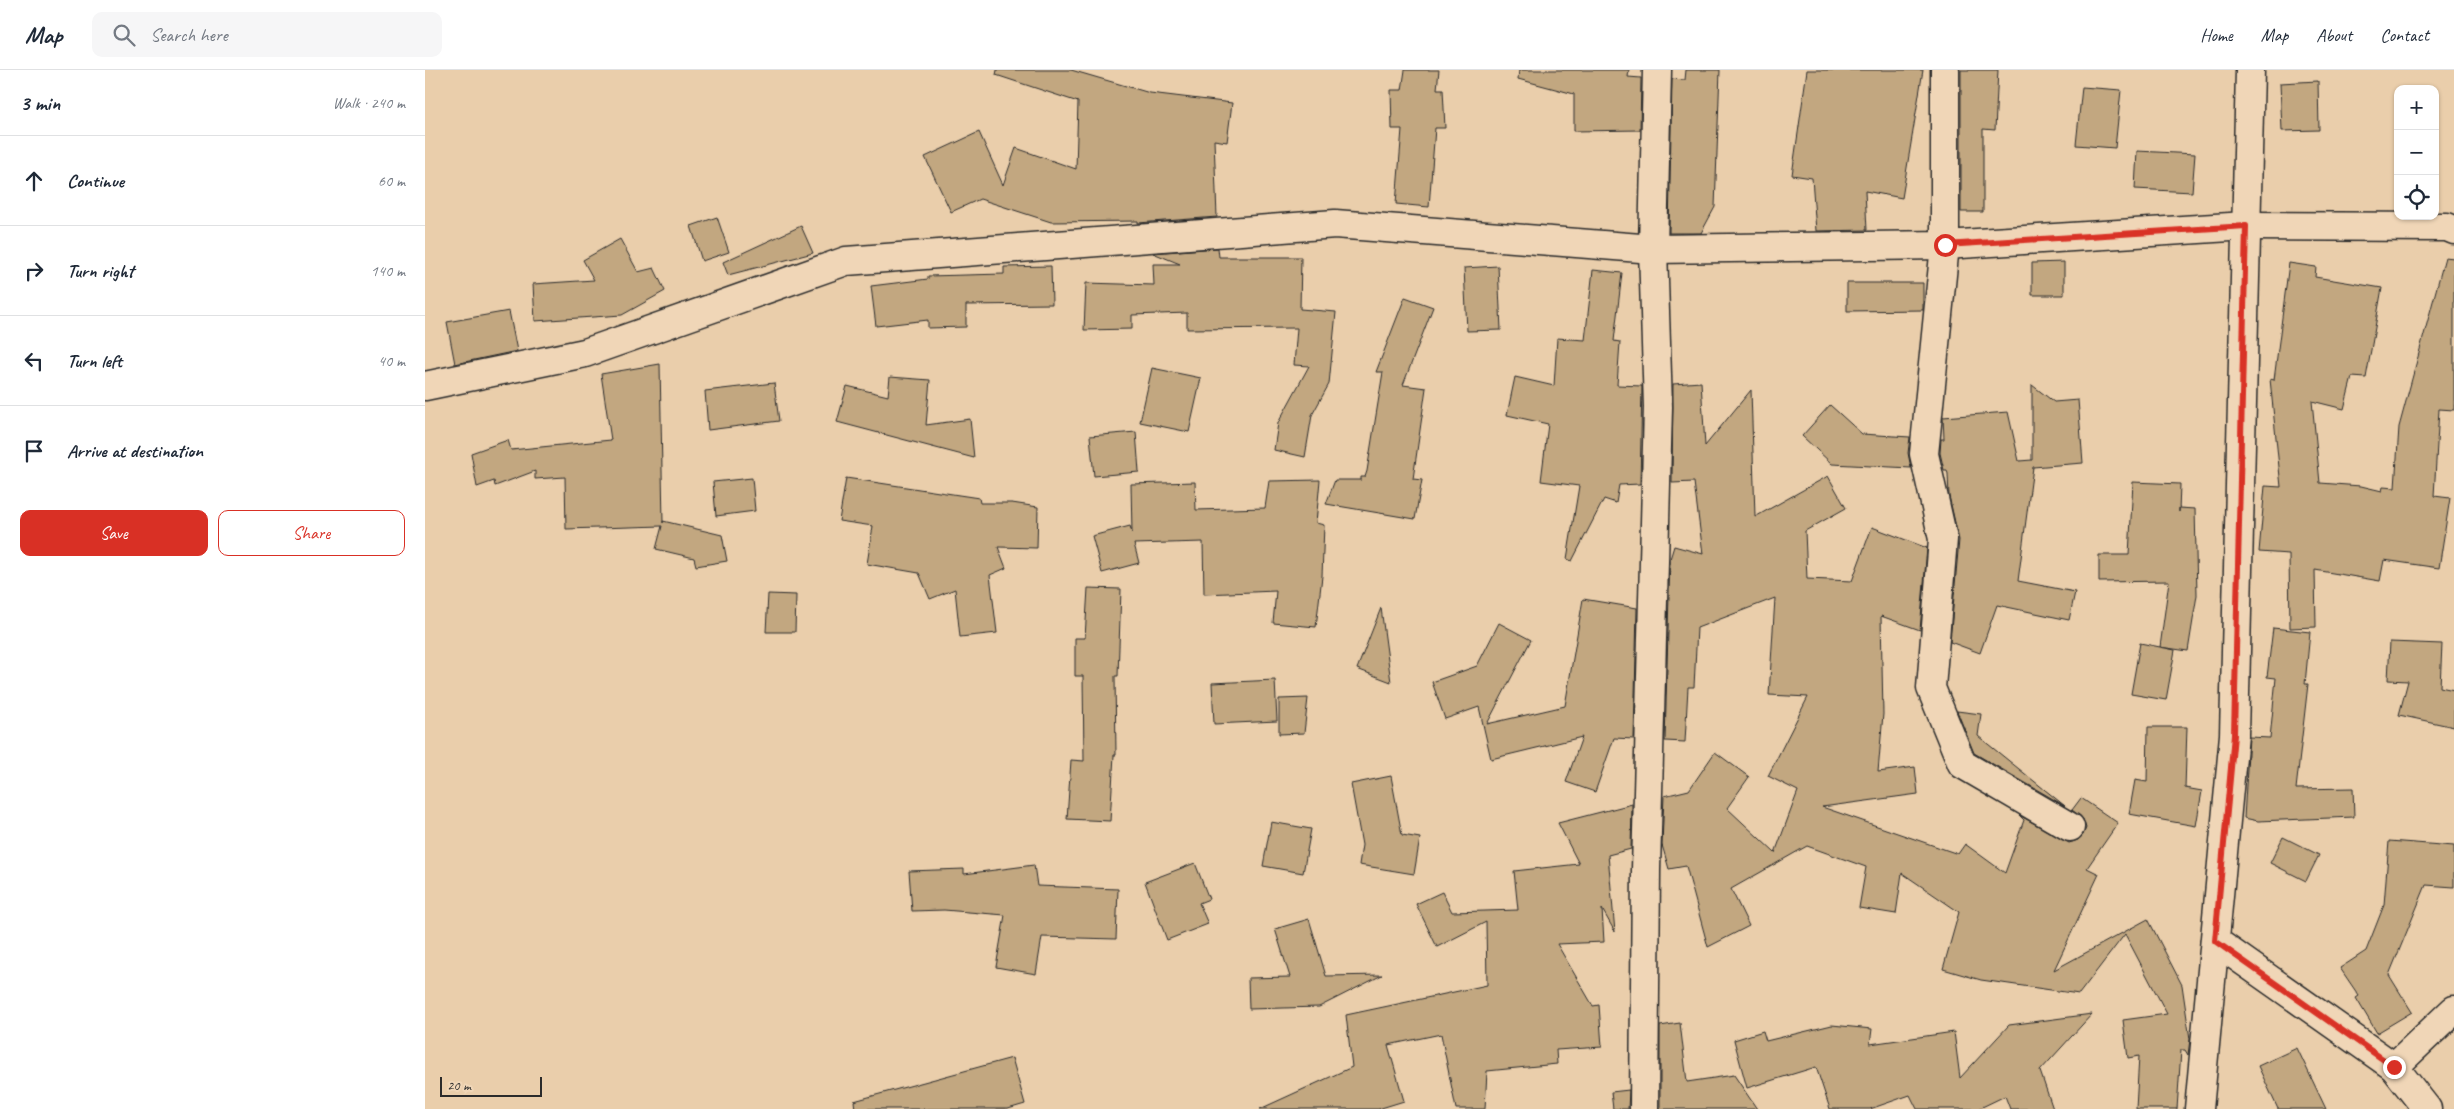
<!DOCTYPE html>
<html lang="en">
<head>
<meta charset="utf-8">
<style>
	:root { --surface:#fff; --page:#f6f6f7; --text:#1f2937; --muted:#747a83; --line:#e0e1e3; --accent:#d93025 }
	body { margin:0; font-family:Caveat,sans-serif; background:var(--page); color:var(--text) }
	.controls { position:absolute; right:15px; top:15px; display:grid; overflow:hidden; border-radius:10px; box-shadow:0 1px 4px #0004 }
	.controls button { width:45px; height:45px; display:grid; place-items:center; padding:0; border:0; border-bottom:1px solid var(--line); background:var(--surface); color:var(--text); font:25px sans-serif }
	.scale { position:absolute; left:15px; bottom:12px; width:102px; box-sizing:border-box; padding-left:5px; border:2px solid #2b2b2b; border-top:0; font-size:14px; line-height:18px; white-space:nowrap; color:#2b2b2b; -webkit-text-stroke:4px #f0d6b7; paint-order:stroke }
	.stop { position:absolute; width:15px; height:15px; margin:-11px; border:4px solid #d93025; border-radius:50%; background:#fff }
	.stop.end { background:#d93025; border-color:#fff; box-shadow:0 1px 5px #0008 }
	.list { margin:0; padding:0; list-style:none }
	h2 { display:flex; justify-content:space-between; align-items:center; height:65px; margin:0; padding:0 20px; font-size:21px }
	h2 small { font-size:16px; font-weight:400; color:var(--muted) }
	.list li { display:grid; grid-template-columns:32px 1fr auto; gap:15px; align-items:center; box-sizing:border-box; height:90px; padding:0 20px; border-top:1px solid var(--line) }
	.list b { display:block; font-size:19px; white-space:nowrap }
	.list em { font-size:16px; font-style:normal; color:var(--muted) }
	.actions { display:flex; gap:10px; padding:15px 20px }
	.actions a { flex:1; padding:11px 0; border:1px solid var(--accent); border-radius:10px; text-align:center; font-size:18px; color:var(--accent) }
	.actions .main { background:var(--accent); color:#fff }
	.icon { flex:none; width:28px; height:28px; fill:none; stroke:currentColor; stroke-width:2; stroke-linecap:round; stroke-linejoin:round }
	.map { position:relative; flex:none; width:2029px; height:1039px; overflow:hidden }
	header { display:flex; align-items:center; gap:30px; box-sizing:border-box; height:70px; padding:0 25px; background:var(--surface); border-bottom:1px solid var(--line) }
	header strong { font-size:24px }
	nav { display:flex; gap:28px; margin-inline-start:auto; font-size:18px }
	.search { width:350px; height:45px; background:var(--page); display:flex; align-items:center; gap:12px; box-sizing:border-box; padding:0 18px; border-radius:10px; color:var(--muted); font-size:19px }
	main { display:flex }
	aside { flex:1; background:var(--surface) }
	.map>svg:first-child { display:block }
</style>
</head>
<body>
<header>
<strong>Map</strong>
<div class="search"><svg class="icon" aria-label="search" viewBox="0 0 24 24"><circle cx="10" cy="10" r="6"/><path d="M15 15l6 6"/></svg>Search here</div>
<nav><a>Home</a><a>Map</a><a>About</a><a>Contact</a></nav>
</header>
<main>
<aside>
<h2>3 min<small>Walk · 240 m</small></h2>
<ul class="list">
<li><svg class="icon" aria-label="ahead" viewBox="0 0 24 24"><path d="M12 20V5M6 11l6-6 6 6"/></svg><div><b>Continue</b></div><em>60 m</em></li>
<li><svg class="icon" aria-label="right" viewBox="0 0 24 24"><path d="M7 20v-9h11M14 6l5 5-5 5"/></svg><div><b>Turn right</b></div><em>140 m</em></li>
<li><svg class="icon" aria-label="left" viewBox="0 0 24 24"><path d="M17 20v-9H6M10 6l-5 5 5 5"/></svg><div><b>Turn left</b></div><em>40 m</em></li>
<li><svg class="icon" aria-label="arrive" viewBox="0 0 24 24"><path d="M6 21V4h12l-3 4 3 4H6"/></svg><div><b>Arrive at destination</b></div></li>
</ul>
<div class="actions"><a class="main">Save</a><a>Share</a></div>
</aside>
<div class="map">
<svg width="2029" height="1039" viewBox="0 0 2029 1039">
	<rect width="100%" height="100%" fill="#eaceab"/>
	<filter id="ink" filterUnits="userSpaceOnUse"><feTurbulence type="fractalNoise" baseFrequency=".02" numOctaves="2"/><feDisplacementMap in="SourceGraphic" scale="10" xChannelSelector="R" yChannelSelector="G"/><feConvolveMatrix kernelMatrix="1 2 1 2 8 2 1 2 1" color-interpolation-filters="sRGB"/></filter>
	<g filter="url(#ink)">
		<g fill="#c2a780" stroke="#2b2b2b">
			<polygon points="572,0 646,0 725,23 807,33 802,72 789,70 792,147 713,153 713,151 626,152 555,129 526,142 500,87 554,62 578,115 591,78 651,99 653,32 571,5"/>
			<polygon points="980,0 1014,0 1012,19 1018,19 1020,58 1010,58 1004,137 971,134 977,59 967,59 966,20 977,20"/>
			<polygon points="1094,0 1204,0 1203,7 1216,8 1215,60 1149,61 1149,24 1093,9"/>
			<polygon points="1261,0 1295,0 1290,137 1276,163 1244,163 1247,9 1260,10"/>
			<polygon points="1382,0 1498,0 1477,128 1440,121 1442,160 1391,161 1387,108 1367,105"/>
			<polygon points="1536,0 1573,0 1570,60 1558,59 1558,142 1536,142"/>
			<polygon points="1893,11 1894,60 1857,61 1855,13"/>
			<polygon points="1657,17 1696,20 1690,78 1651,75"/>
			<polygon points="1712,81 1770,84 1767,122 1710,119"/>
			<polygon points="292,147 304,182 277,191 266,156"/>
			<polygon points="376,156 388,183 303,205 298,192"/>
			<polygon points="195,169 213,202 229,198 240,221 197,245 110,251 108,214 169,210 158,190"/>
			<polygon points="793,178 794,187 876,187 875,239 911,242 904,314 887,345 880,387 849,380 853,353 884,296 869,295 872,258 762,259 762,243 707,245 707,259 659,260 661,213 729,215 728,194 755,194 728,183"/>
			<polygon points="2020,187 2029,188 2029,340 2014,339 2009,426 2025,428 2014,498 1959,490 1955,511 1890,500 1891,557 1865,558 1864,484 1834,482 1840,416 1856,417 1845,309 1849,310 1864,193 1891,197 1890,207 1957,218 1941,308 1927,307 1919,339 1887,331 1895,413 1936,416 1957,421 1958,417 1970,418 1974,357"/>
			<polygon points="1639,192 1639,225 1607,225 1607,193"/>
			<polygon points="626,196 627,234 541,235 541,257 503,258 503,250 451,256 446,216 503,209 503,206 579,204 579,197"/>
			<polygon points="1073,196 1076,260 1042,261 1039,198"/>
			<polygon points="1168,200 1197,203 1189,271 1195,272 1192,315 1217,316 1215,414 1194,415 1191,433 1179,429 1147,491 1142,489 1154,416 1116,411 1123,354 1082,345 1090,307 1129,316 1132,268 1160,270"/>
			<polygon points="1422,213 1498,213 1498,240 1422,241"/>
			<polygon points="980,227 1008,237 978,315 1001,318 988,409 997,410 990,449 901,434 910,410 936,410 936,407 940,407 942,401 958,302 951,302"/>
			<polygon points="84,241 92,281 30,294 22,252"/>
			<polygon points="235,294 238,453 238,451 297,465 302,491 271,496 269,488 231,479 237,456 141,459 140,407 110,409 110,401 70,416 69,411 52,417 46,383 83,370 86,380 186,370 176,304"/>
			<polygon points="727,298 776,308 764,362 715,352"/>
			<polygon points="465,307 505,310 501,355 545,349 549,388 412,352 422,316 463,326"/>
			<polygon points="1276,312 1280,376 1326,320 1330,447 1403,406 1421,438 1380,461 1382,509 1427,511 1447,457 1502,478 1495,560 1456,546 1458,644 1453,702 1490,697 1493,724 1397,737 1533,784 1540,774 1580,803 1599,750 1594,745 1644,773 1653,770 1658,765 1661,758 1658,749 1647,740 1656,728 1693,753 1662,798 1674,804 1629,900 1723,849 1757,915 1765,969 1763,985 1760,980 1756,980 1752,1039 1711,1039 1714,986 1703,988 1698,950 1742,944 1700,864 1654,924 1556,910 1518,899 1534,842 1477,803 1471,844 1434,838 1441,797 1382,776 1306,819 1324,856 1283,877 1261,796 1244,799 1237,775 1239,726 1264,720 1290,682 1324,707 1302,738 1350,783 1373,721 1343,706 1383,627 1344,625 1350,528 1272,558 1269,617 1263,617 1260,672 1240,671 1245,489 1249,476 1278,484 1269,412 1247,413 1248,314"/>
			<polygon points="349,313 354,351 283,360 280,321"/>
			<polygon points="1607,315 1629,332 1653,330 1658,393 1608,397 1593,511 1650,522 1644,550 1572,535 1555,583 1525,572 1534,470 1524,426 1523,404 1522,400 1519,400 1515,383 1516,369 1519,369 1518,347 1583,342 1594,391 1607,390"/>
			<polygon points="1405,335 1437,364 1485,367 1483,383 1486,398 1407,394 1377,366"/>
			<polygon points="711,362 714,402 669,406 665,366"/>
			<polygon points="327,408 330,441 291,446 288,412"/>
			<polygon points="421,408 554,428 555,433 587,433 613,437 612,478 573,477 581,498 565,505 572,563 535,567 530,519 505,529 494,503 442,494 448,456 414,451"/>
			<polygon points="895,410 891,453 899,455 897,506 891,557 848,553 851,521 779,524 778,472 709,474 714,493 677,503 667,466 705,456 707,463 706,414 770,412 771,440 840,438 844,411"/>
			<polygon points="1708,412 1755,414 1754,442 1754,438 1770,439 1772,525 1763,581 1735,577 1744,511 1674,512 1674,485 1704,485"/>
			<polygon points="663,518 696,519 693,606 690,606 691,685 689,685 685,751 642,749 646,690 659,691 658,606 650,606 650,568 660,568"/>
			<polygon points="343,524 371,525 370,562 341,562"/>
			<polygon points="1158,529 1212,538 1209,669 1189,668 1170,722 1141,712 1157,667 1066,689 1054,637 1020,649 1007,612 1052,596 1074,553 1106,570 1062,654 1140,636"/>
			<polygon points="956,538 966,612 932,599"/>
			<polygon points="1848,558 1885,562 1880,614 1883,614 1871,719 1928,718 1929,747 1833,751 1819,748 1824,667 1845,668 1851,608 1842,607"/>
			<polygon points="1965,572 2017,574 2015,617 2029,620 2029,657 1974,645 1983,611 1963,610"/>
			<polygon points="1715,573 1750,580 1741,630 1706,624"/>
			<polygon points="850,610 852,651 789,654 787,613"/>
			<polygon points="883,628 879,663 854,664 854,629"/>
			<polygon points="1532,641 1556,644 1553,666 1640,736 1549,683"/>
			<polygon points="1723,657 1762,657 1760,718 1777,721 1771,756 1704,744 1710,710 1722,712"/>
			<polygon points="966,706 977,765 995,768 989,804 934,795 937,775 926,714"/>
			<polygon points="1207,734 1206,779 1183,785 1190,862 1177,839 1179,872 1132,874 1168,936 1174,935 1177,977 1131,980 1132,994 1062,1001 1060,1039 1031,1039 1016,964 963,975 979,1031 953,1039 835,1039 927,997 921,945 1062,915 1061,852 1012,877 991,834 1017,822 1027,842 1093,840 1089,801 1154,794 1133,753"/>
			<polygon points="846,752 886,759 878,803 838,796"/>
			<polygon points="1858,767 1894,785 1881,811 1845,793"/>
			<polygon points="1964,771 2029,776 2029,817 2001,815 1964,905 1987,942 1952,963 1931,928 1934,926 1915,898 1941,881 1959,835"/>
			<polygon points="770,793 784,829 774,833 783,854 742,870 720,812"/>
			<polygon points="609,795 612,816 693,819 691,869 617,867 611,904 571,897 580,845 519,840 487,841 484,801 539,799 539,804"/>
			<polygon points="884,849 901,906 957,905 894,937 824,939 823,908 865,907 850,859"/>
			<polygon points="1667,944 1615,1001 1628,1039 1585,1039 1580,1026 1553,1039 1492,1039 1485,1025 1445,1039 1405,1039 1391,997 1322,1018 1309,970 1338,961 1341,971 1407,955 1447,959 1445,974 1529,962 1535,1008 1584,955"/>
			<polygon points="1255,953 1262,1012 1309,1005 1332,1039 1235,1039 1235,956"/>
			<polygon points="1872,978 1901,1039 1853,1039 1833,996"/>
			<polygon points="587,988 600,1034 583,1039 430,1039 429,1031"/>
			<polygon points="1204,1020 1203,1039 1188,1039 1186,1022"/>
		</g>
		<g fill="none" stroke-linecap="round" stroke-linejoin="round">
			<g stroke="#2b2b2b" stroke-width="31">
				<g id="street">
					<polyline points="1520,0 1520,175 1499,384 1518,469 1506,618 1537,694 1645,757"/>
					<polyline points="1821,156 2022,157 2029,160"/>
					<polyline points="1790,871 1969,997 2002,1039"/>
					<polyline points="1969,997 2029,940"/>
					<polyline points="1219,1039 1221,800 1233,337 1228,179 1232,0"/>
				</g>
			</g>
			<g stroke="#2b2b2b" stroke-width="31">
				<g id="secondary">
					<polyline points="0,316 160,283 421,191 910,154 1228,179 1520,175 1821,156"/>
					<polyline points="1774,1039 1809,665 1825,0"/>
				</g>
			</g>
			<use href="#street" stroke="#f0d6b7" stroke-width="28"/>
			<use href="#secondary" stroke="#f0d6b7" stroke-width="28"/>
		</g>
	</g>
	<g fill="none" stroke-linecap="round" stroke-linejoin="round" filter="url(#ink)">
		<polyline stroke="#d93025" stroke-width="6" points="1520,175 1821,156 1809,665 1790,871 1969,997"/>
	</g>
</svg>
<div class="controls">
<button>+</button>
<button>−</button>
<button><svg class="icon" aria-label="locate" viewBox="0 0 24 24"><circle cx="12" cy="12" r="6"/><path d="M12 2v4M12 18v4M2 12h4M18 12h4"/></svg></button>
</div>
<div class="scale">20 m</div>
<div class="stop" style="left:1520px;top:175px"></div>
<div class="stop end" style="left:1969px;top:997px"></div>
</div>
</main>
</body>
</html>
